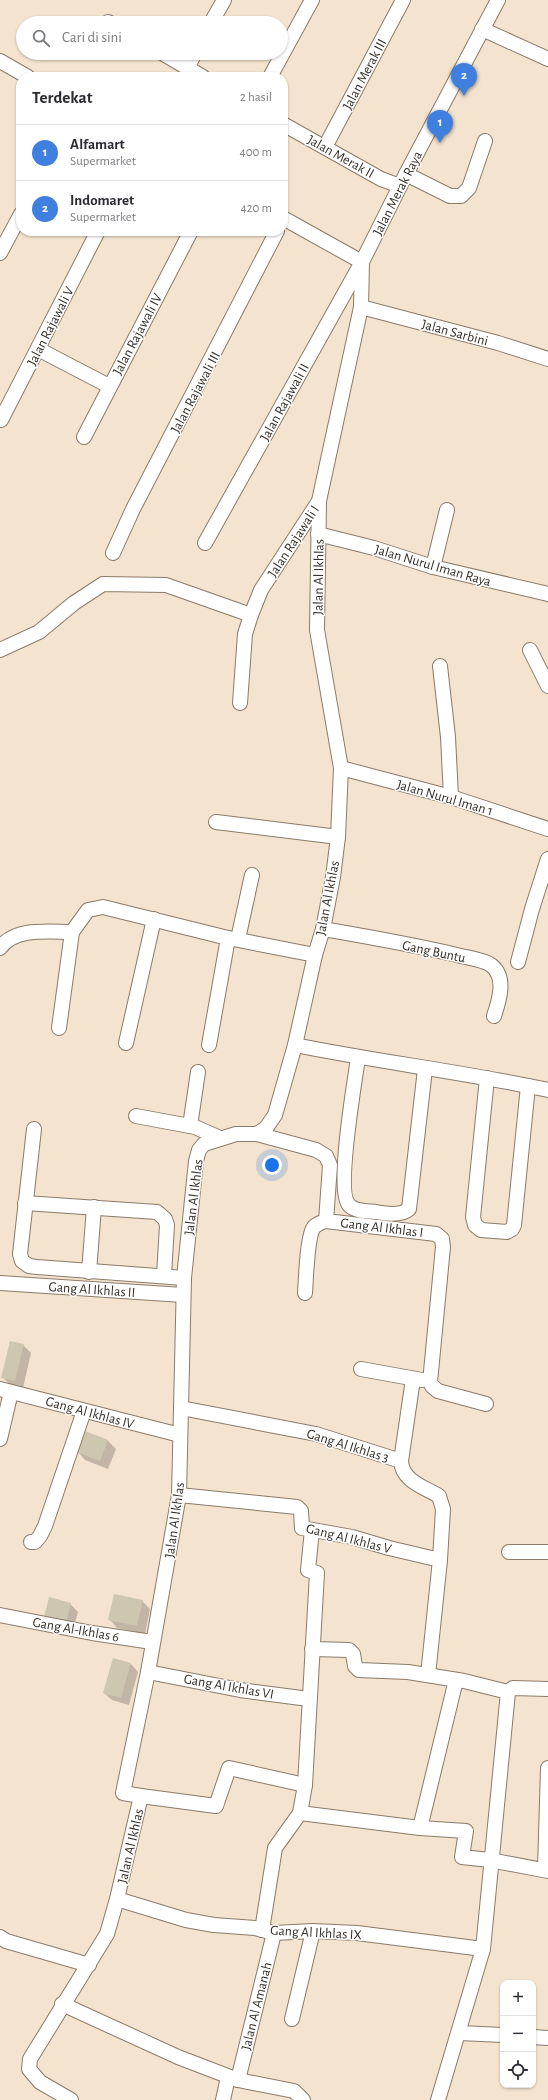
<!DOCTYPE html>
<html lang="id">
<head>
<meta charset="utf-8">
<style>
	:root { --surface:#fff; --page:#f2f2f3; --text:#2b2b33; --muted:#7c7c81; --line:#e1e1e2; --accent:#111827 }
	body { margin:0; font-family:"Alegreya Sans",sans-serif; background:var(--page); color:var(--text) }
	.controls { position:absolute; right:12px; bottom:12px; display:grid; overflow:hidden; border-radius:8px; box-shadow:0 1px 3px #0004 }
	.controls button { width:36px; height:36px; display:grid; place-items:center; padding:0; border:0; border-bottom:1px solid var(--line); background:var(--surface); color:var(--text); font:20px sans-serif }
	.you { position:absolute; left:272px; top:1165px; width:14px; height:14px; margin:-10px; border:3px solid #fff; border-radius:50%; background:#1a73e8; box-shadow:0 0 0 6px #1a73e833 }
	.badge { display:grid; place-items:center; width:26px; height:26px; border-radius:50%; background:var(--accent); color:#fff; font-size:13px; font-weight:700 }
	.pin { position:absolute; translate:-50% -33px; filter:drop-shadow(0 1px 2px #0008) }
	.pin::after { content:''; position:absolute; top:21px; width:14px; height:12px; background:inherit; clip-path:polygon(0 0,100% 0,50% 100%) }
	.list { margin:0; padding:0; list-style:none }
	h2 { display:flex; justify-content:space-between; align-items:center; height:52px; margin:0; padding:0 16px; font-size:17px }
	h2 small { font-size:13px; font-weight:400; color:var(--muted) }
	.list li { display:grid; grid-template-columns:26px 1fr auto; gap:12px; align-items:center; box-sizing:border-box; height:56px; padding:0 16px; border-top:1px solid var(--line) }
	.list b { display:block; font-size:15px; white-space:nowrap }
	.list p { margin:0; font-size:13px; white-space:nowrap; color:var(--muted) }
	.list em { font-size:13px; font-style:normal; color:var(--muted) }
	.icon { flex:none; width:22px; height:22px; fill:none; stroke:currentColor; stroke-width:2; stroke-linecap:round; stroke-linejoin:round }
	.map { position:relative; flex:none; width:548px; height:2100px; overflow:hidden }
	.search { position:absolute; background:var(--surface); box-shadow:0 1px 3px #0004; left:16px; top:16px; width:272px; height:44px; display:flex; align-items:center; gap:10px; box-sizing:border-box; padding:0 14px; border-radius:22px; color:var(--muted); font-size:15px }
	.panel { position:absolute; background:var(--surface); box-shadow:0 1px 3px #0004; left:16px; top:72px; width:272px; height:164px; border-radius:16px }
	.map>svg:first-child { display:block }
</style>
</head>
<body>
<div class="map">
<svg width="548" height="2100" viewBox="0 0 548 2100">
	<rect width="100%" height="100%" fill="#f3e3cf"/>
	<g fill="#0003">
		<polygon points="23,1345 31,1353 23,1388 10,1385 3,1377"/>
		<polygon points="85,1432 108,1441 116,1449 108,1469 85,1460 78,1452"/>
		<polygon points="50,1599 70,1604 78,1612 73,1630"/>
		<polygon points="142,1601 150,1609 145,1634 117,1628 110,1620"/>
		<polygon points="131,1664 138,1672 129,1705 112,1700 104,1693"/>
	</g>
	<g fill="#cdc7b0">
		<polygon points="10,1341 24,1344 15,1381 1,1378"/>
		<polygon points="85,1431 108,1440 100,1461 76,1452"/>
		<polygon points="114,1594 143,1600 137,1626 108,1620"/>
		<polygon points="49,1597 71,1603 66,1623 44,1617"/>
		<polygon points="113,1658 131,1663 121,1698 103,1693"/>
	</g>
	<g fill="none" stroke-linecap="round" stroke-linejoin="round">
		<g stroke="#8a7b69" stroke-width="16">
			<g id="minor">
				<polyline points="108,22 110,23"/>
				<polyline points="211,23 224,0"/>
				<polyline points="482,29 548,59"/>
				<polyline points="162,53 203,77"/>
				<polyline points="0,61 28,77"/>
				<polyline points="187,68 195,53"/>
				<polyline points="270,77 312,0"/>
				<polyline points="283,124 381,179 400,186"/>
				<polyline points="325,147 403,0"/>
				<polyline points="406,174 450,196 461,196 469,188 485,141"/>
				<polyline points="0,253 21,214"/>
				<polyline points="361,307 498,343 548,359"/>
				<polyline points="38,349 109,386"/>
				<polyline points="1,420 98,231"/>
				<polyline points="84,437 191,231"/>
				<polyline points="319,501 317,630 341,768 338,837 333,877 323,929 315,955 295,1045 275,1115 266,1128 257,1134 236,1134 204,1144 199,1150 196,1161 184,1278 179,1495 148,1672 123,1793 141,1796 117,1899 186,1920 214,1925 255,1928 274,1933 313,1931 357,1933 483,1949"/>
				<polyline points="318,534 374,548 433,567 548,594"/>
				<polyline points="205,543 362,262 283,218"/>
				<polyline points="113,553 133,509 277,231"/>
				<polyline points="433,567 447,510"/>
				<polyline points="0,650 39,632 74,603 103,584 166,585 251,615"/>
				<polyline points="530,650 548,686"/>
				<polyline points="440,666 448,737 451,797"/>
				<polyline points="240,703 245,634 251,615 261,590 319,501 361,307 362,262 406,174 498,0"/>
				<polyline points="341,768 451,797 548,829"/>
				<polyline points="216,822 338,837"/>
				<path d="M323 929C369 937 416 945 461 956 470 958 484 960 491 965 507 977 499 1001 494 1016"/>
				<polyline points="238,939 252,875"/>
				<path d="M0 948C15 927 49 932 72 932L88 910 103 907 228 938 315 955"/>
				<polyline points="518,962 532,909 548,859"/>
				<polyline points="59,1028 72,932"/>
				<polyline points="126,1043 154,919"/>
				<polyline points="209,1045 228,938"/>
				<path d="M295 1045C379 1062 464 1072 548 1090"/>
				<path d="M358 1058C355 1080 335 1194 350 1206 357 1212 368 1211 376 1212 386 1214 401 1216 409 1209L425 1069"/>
				<polyline points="487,1078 473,1217 475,1225 481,1230 507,1232 512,1229 514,1225 528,1086"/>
				<polyline points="136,1116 195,1127 220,1138"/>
				<polyline points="190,1126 198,1072"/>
				<polyline points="34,1129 20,1254 22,1261 29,1266 37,1267 184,1278"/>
				<polyline points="257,1134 316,1150 326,1156 330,1165 326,1221"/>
				<polyline points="25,1203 157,1212 165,1219 167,1225 164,1276"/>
				<polyline points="89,1272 94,1207"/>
				<polyline points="0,1283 183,1295"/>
				<path d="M305 1293C306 1280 307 1236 314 1227 317 1224 322 1222 326 1221L436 1234 442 1239 443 1247 430 1382 432 1386 438 1391 486 1404"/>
				<polyline points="361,1369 422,1380"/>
				<polyline points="0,1389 180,1435"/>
				<path d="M181 1408 316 1434 401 1461C402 1481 424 1487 439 1496L443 1509 440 1560 428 1675"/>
				<polyline points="0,1439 11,1392"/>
				<polyline points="401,1461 413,1379"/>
				<polyline points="179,1495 297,1507 301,1511 302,1528 352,1537 389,1548 440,1560"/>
				<polyline points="31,1542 35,1542 40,1536 45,1526 84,1411"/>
				<polyline points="509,1552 548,1552"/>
				<polyline points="0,1615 92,1633 152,1642"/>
				<polyline points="312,1649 349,1650 353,1654 355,1666 359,1670 408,1672 464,1681 508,1692"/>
				<polyline points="148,1672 240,1690 309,1699"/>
				<polyline points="141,1796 216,1806 229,1768 305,1785"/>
				<polyline points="300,1813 420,1828 466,1831 462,1857 490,1860 548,1871"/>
				<polyline points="420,1828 456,1680"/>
				<polyline points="545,1870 548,1768"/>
				<polyline points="262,1930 275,1848 300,1813 305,1785 317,1573 308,1570 312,1530"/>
				<polyline points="0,1937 6,1941 89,1965"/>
				<polyline points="62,2004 178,2057 238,2080 294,2091 303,2100"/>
				<polyline points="292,2019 313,1931"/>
				<polyline points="459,2033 503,2035"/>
				<polyline points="533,2037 548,2038"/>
				<polyline points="238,2080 274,1933"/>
				<polyline points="71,2100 40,2082 29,2069 30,2059 107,1934 117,1899"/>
				<polyline points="223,2100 228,2077"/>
				<polyline points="438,2100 483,1949 508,1692 513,1688 548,1689"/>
			</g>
		</g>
		<use href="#minor" stroke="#fff" stroke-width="14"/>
	</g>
	<g text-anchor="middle" stroke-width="3" stroke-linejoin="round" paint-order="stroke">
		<g font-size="14" fill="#352f28" stroke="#fff">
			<text transform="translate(364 74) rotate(-62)" y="5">Jalan Merak III</text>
			<text transform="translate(341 156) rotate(29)" y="5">Jalan Merak II</text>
			<text transform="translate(397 193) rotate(-63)" y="5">Jalan Merak Raya</text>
			<text transform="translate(50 326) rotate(-63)" y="5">Jalan Rajawali V</text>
			<text transform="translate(455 332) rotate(15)" y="5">Jalan Sarbini</text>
			<text transform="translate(137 334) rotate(-62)" y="5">Jalan Rajawali IV</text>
			<text transform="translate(195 392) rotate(-62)" y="5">Jalan Rajawali III</text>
			<text transform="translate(284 402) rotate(-61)" y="5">Jalan Rajawali II</text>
			<text transform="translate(293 541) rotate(-57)" y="5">Jalan Rajawali I</text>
			<text transform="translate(433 565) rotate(16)" y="5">Jalan Nurul Iman Raya</text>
			<text transform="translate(318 577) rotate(-89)" y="5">Jalan Al Ikhlas</text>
			<text transform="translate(445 797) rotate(16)" y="5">Jalan Nurul Iman 1</text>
			<text transform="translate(327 898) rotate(-79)" y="5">Jalan Al Ikhlas</text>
			<text transform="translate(434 951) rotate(12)" y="5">Gang Buntu</text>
			<text transform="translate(193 1197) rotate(-83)" y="5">Jalan Al Ikhlas</text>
			<text transform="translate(382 1227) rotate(7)" y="5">Gang Al Ikhlas I</text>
			<text transform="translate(92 1289) rotate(4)" y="5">Gang Al Ikhlas II</text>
			<text transform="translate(90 1412) rotate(15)" y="5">Gang Al Ikhlas IV</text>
			<text transform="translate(348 1445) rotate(17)" y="5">Gang Al Ikhlas 3</text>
			<text transform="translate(174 1520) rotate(-82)" y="5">Jalan Al Ikhlas</text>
			<text transform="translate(349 1538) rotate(14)" y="5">Gang Al Ikhlas V</text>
			<text transform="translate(76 1629) rotate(10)" y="5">Gang Al-Ikhlas 6</text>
			<text transform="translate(229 1686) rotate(10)" y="5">Gang Al Ikhlas VI</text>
			<text transform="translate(130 1846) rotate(-77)" y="5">Jalan Al Ikhlas</text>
			<text transform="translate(316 1932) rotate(3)" y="5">Gang Al Ikhlas IX</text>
			<text transform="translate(256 2006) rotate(-76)" y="5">Jalan Al Amanah</text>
		</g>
	</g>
</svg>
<div class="controls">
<button>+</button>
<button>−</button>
<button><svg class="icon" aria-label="locate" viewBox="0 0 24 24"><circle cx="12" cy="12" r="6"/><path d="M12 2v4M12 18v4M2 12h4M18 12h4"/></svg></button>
</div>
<div class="you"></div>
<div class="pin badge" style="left:440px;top:143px;background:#3f7fe0">1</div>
<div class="pin badge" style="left:464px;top:96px;background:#3f7fe0">2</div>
<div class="search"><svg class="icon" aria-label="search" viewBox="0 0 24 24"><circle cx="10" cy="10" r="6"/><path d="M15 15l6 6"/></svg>Cari di sini</div>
<section class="panel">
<h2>Terdekat<small>2 hasil</small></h2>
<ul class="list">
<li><span class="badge" style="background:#3f7fe0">1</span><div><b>Alfamart</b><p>Supermarket</p></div><em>400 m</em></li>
<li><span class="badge" style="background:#3f7fe0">2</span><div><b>Indomaret</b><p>Supermarket</p></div><em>420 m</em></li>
</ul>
</section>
</div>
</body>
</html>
